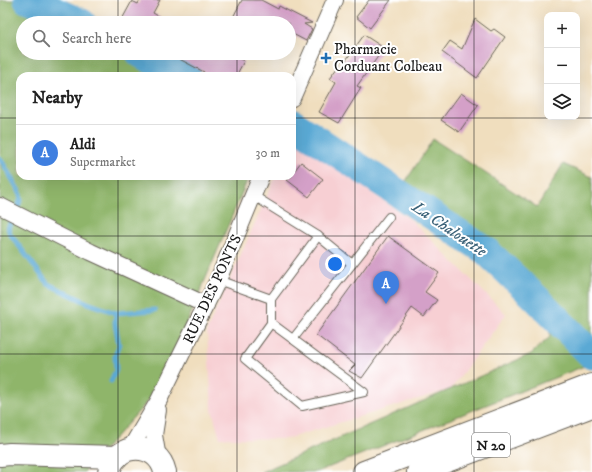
<!DOCTYPE html>
<html lang="en">
<head>
<meta charset="utf-8">
<style>
	:root { --surface:#fff; --page:#f2f2f2; --text:#222; --muted:#767676; --line:#e0e0e0; --accent:#1f6fb2 }
	body { margin:0; font-family:"IM FELL DW Pica",serif; background:var(--page); color:var(--text) }
	.controls { position:absolute; right:12px; top:12px; display:grid; overflow:hidden; border-radius:8px; box-shadow:0 4px 16px #0002 }
	.controls button { width:36px; height:36px; display:grid; place-items:center; padding:0; border:0; border-bottom:1px solid var(--line); background:var(--surface); color:var(--text); font:20px sans-serif }
	.you { position:absolute; left:335px; top:264px; width:14px; height:14px; margin:-10px; border:3px solid #fff; border-radius:50%; background:#1a73e8; box-shadow:0 0 0 6px #1a73e833 }
	.badge { display:grid; place-items:center; width:26px; height:26px; border-radius:50%; background:var(--accent); color:#fff; font-size:13px; font-weight:700 }
	.pin { position:absolute; translate:-50% -33px; filter:drop-shadow(0 1px 2px #0008) }
	.pin::after { content:''; position:absolute; top:21px; width:14px; height:12px; background:inherit; clip-path:polygon(0 0,100% 0,50% 100%) }
	.list { margin:0; padding:0; list-style:none }
	h2 { display:flex; justify-content:space-between; align-items:center; height:52px; margin:0; padding:0 16px; font-size:17px }
	h2 small { font-size:13px; font-weight:400; color:var(--muted) }
	.list li { display:grid; grid-template-columns:26px 1fr auto; gap:12px; align-items:center; box-sizing:border-box; height:56px; padding:0 16px; border-top:1px solid var(--line) }
	.list b { display:block; font-size:15px; white-space:nowrap }
	.list p { margin:0; font-size:13px; white-space:nowrap; color:var(--muted) }
	.list em { font-size:13px; font-style:normal; color:var(--muted) }
	.icon { flex:none; width:22px; height:22px; fill:none; stroke:currentColor; stroke-width:2; stroke-linecap:round; stroke-linejoin:round }
	.map { position:relative; flex:none; width:592px; height:472px; overflow:hidden }
	.search { position:absolute; background:var(--surface); box-shadow:0 4px 16px #0002; left:16px; top:16px; width:280px; height:44px; display:flex; align-items:center; gap:10px; box-sizing:border-box; padding:0 14px; border-radius:22px; color:var(--muted); font-size:15px }
	.panel { position:absolute; background:var(--surface); box-shadow:0 4px 16px #0002; left:16px; top:72px; width:280px; height:108px; border-radius:12px }
	.map>svg:first-child { display:block }
</style>
</head>
<body>
<div class="map">
<svg width="592" height="472" viewBox="0 0 592 472">
	<rect width="100%" height="100%" fill="#fff"/>
	<filter id="ink" filterUnits="userSpaceOnUse"><feTurbulence type="fractalNoise" baseFrequency=".025" numOctaves="2"/><feDisplacementMap in="SourceGraphic" scale="8" xChannelSelector="R" yChannelSelector="G"/><feConvolveMatrix kernelMatrix="1 2 1 2 8 2 1 2 1" color-interpolation-filters="sRGB"/></filter>
	<filter id="wash" filterUnits="userSpaceOnUse"><feTurbulence type="fractalNoise" baseFrequency=".012" numOctaves="4" result="noise"/><feDisplacementMap in="SourceGraphic" scale="16" xChannelSelector="R" yChannelSelector="G"/><feGaussianBlur stdDeviation="0.9" result="paint"/><feColorMatrix in="noise" values="0 0 0 0 0 0 0 0 0 0 0 0 0 0 0 0 0 1.4 0 .05"/><feComposite in="paint" operator="in"/></filter>
	<g filter="url(#wash)">
		<rect width="100%" height="100%" fill="#f0debe"/>
		<polygon fill="#f7cfd3" points="292,138 411,220 506,314 451,389 286,439 220,438 212,410 207,330 276,176 292,176"/>
		<g fill="#8fb56a" stroke="#566843">
			<polygon points="0,0 25,0 69,23 23,23 23,53 128,53 172,76 20,76 20,176 249,176 159,389 84,472 0,472"/>
			<polygon points="433,139 537,207 563,164 592,177 592,363 317,472 261,472 531,354 550,337 548,293 393,201"/>
		</g>
		<g fill="none" stroke-linecap="round" stroke-linejoin="round">
			<g stroke="#5aa9d4" stroke-width="5">
				<polyline points="0,158 19,191 21,199 8,228 10,234 48,284 88,303 116,313 155,310"/>
				<polyline points="111,381 116,370 115,356 119,345 115,323 116,313"/>
			</g>
			<g stroke="#5aa9d4" stroke-width="29">
				<polyline points="28,0 82,23"/>
				<polyline points="140,53 156,62 187,76"/>
				<polyline points="292,123 486,251 538,300 592,355"/>
			</g>
		</g>
		<g id="blocks">
			<g fill="#d4a0c8">
				<polygon points="140,0 160,0 153,13 171,23 120,23 132,1 138,4"/>
				<polygon points="242,0 261,0 278,9 279,6 312,23 304,24 312,29 306,41 289,32 289,23 230,23"/>
				<polygon points="369,0 391,0 370,28 356,17"/>
				<polygon points="475,19 491,31 494,29 505,37 477,78 442,52 450,41 462,49"/>
				<polygon points="364,35 384,48 357,86 361,88 339,123 319,112 336,82 330,78 344,59 346,60"/>
				<polygon points="168,53 238,53 236,57 244,61 236,76 202,76 204,72"/>
				<polygon points="461,93 478,105 459,132 441,120"/>
				<polygon points="301,162 323,179 309,197 287,180 292,176 292,174"/>
				<polygon points="388,236 439,273 425,292 437,300 424,317 412,308 362,378 349,371 355,365 316,335"/>
			</g>
		</g>
	</g>
	<g filter="url(#ink)">
		<use href="#blocks" fill-opacity="0" stroke="#666055" stroke-width="1"/>
		<g fill="none" stroke-linecap="round" stroke-linejoin="round">
			<g stroke="#666055" stroke-width="10">
				<g id="service">
					<polyline points="254,196 318,236 352,264"/>
					<polyline points="218,280 271,299"/>
					<polyline points="271,323 364,392 302,406 245,359 271,323 271,299 318,236"/>
					<polyline points="293,339 389,217"/>
				</g>
			</g>
			<g stroke="#666055" stroke-width="18">
				<g id="minor">
					<polyline points="292,98 335,0"/>
					<polyline points="0,206 91,252 206,305"/>
					<polyline points="158,410 154,435 158,458"/>
					<polyline points="130,449 159,400 218,280 261,176"/>
				</g>
			</g>
			<g stroke="#666055" stroke-width="24">
				<path id="secondary" d="M109 472C115 441 158 441 165 472"/>
			</g>
			<g stroke="#666055" stroke-width="24">
				<g id="primary">
					<polyline points="0,455 10,454 117,457"/>
					<polyline points="364,472 592,385"/>
					<polyline points="418,472 592,406"/>
				</g>
			</g>
			<use href="#service" stroke="#fff" stroke-width="8"/>
			<use href="#minor" stroke="#fff" stroke-width="16"/>
			<use href="#secondary" stroke="#fff" stroke-width="22"/>
			<use href="#primary" stroke="#fff" stroke-width="22"/>
		</g>
	</g>
	<path fill="none" stroke="#1c1c1c" stroke-width="1" stroke-opacity="0.55" d="M118 0V23M237 0V23M355 0V472M474 0V472M118 53V76M237 53V76M0 118H20M292 118H592M118 176V472M237 176V472M0 236H592M0 354H592"/>
	<path fill="#1f6fb2" stroke="#fff" stroke-width="1.5" d="M324 52h4v4h4v4h-4v4h-4v-4h-4v-4h4z"/>
	<g text-anchor="middle" stroke-width="4" stroke-linejoin="round" paint-order="stroke">
		<rect fill="#fff" stroke="#606060" stroke-width="1" x="472" y="433" width="38" height="24" rx="3"/>
		<g font-size="14" font-weight="bold" fill="#1c1c1c">
			<text x="491" y="450">N 20</text>
		</g>
		<g font-size="15" fill="#1c1c1c" stroke="#fff" text-anchor="start">
			<text x="334" y="54">Pharmacie<tspan x="334" dy="17">Corduant Colbeau</tspan></text>
		</g>
		<g font-size="15" fill="#1c1c1c" stroke="#fff">
			<text transform="translate(212 289) rotate(-65)" y="5">RUE DES PONTS</text>
		</g>
		<g font-size="16" font-style="italic" fill="#3b6278" stroke="#fff">
			<text transform="translate(450 228) rotate(34)" y="6">La Chalouette</text>
		</g>
	</g>
</svg>
<div class="controls">
<button>+</button>
<button>−</button>
<button><svg class="icon" aria-label="layers" viewBox="0 0 24 24"><path d="M12 4l9 5-9 5-9-5zM3 14l9 5 9-5"/></svg></button>
</div>
<div class="you"></div>
<div class="pin badge" style="left:386px;top:304px;background:#3f7fe0">A</div>
<div class="search"><svg class="icon" aria-label="search" viewBox="0 0 24 24"><circle cx="10" cy="10" r="6"/><path d="M15 15l6 6"/></svg>Search here</div>
<section class="panel">
<h2>Nearby<small></small></h2>
<ul class="list">
<li><span class="badge" style="background:#3f7fe0">A</span><div><b>Aldi</b><p>Supermarket</p></div><em>30 m</em></li>
</ul>
</section>
</div>
</body>
</html>
